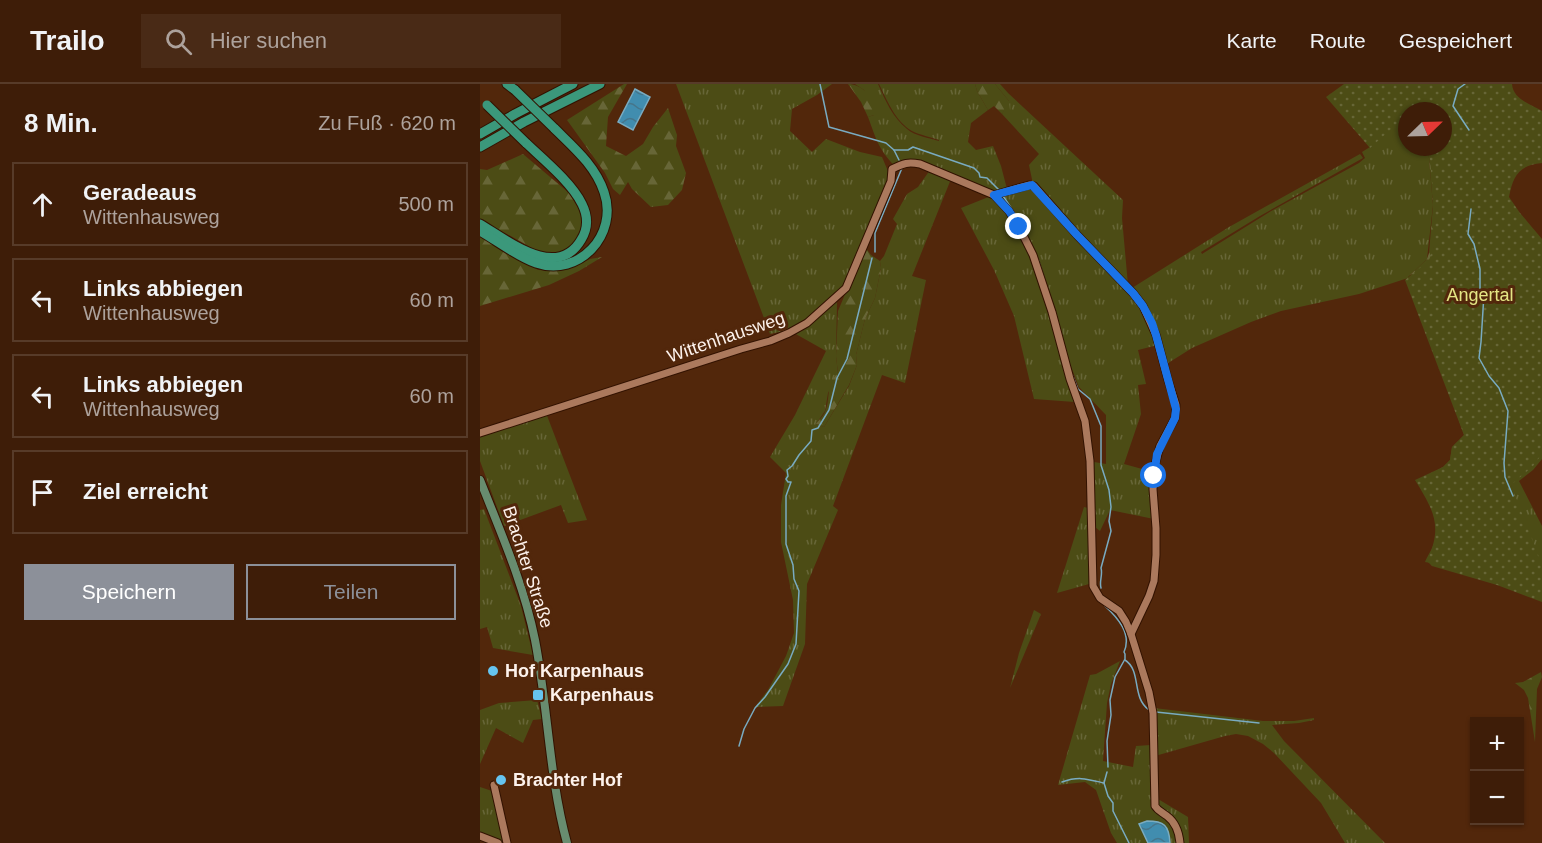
<!DOCTYPE html>
<html lang="de">
<head>
<meta charset="utf-8">
<style>
	:root { --surface:#3e1d08; --page:#492a16; --text:#f1f3f6; --muted:#ada29c; --line:#573b29; --accent:#8c9099 }
	body { margin:0; font-family:Helvetica,sans-serif; background:var(--page); color:var(--text) }
	.controls { position:absolute; right:18px; bottom:18px; display:grid; overflow:hidden; border-radius:0px; box-shadow:0 2px 4px #0004 }
	.controls button { width:54px; height:54px; display:grid; place-items:center; padding:0; border:0; border-bottom:2px solid var(--line); background:var(--surface); color:var(--text); font:30px sans-serif }
	.compass { position:absolute; left:918px; top:18px; width:54px; height:54px; border-radius:50%; background:var(--surface); box-shadow:0 2px 4px #0004; rotate:67deg }
	.stop { position:absolute; width:18px; height:18px; margin:-14px; border:4px solid #1a73e8; border-radius:50%; background:#fff }
	.stop.end { background:#1a73e8; border-color:#fff; box-shadow:0 2px 6px #0008 }
	.list { margin:0; padding:0; list-style:none }
	h2 { display:flex; justify-content:space-between; align-items:center; height:78px; margin:0; padding:0 24px; font-size:26px }
	h2 small { font-size:20px; font-weight:400; color:var(--muted) }
	.list li { display:grid; grid-template-columns:39px 1fr auto; gap:18px; align-items:center; box-sizing:border-box; height:84px; margin:0 12px 12px; padding:0 12px; border:2px solid var(--line); border-radius:0px }
	.list b { display:block; font-size:22px; white-space:nowrap }
	.list p { margin:0; font-size:20px; white-space:nowrap; color:var(--muted) }
	.list em { font-size:20px; font-style:normal; color:var(--muted) }
	.actions { display:flex; gap:12px; padding:18px 24px }
	.actions a { flex:1; padding:14px 0; border:2px solid var(--accent); border-radius:0px; text-align:center; font-size:21px; color:var(--accent) }
	.actions .main { background:var(--accent); color:#fff }
	.icon { flex:none; width:33px; height:33px; fill:none; stroke:currentColor; stroke-width:2; stroke-linecap:round; stroke-linejoin:round }
	.map { position:relative; flex:none; width:1062px; height:759px; overflow:hidden }
	header { display:flex; align-items:center; gap:36px; box-sizing:border-box; height:84px; padding:0 30px; background:var(--surface); border-bottom:2px solid var(--line) }
	header strong { font-size:28px }
	nav { display:flex; gap:33px; margin-inline-start:auto; font-size:21px }
	.search { width:420px; height:54px; background:var(--page); display:flex; align-items:center; gap:15px; box-sizing:border-box; padding:0 21px; border-radius:0px; color:var(--muted); font-size:22px }
	main { display:flex }
	aside { flex:1; background:var(--surface) }
	.map>svg:first-child { display:block }
</style>
</head>
<body>
<header>
<strong>Trailo</strong>
<div class="search"><svg class="icon" aria-label="search" viewBox="0 0 24 24"><circle cx="10" cy="10" r="6"/><path d="M15 15l6 6"/></svg>Hier suchen</div>
<nav><a>Karte</a><a>Route</a><a>Gespeichert</a></nav>
</header>
<main>
<aside>
<h2>8 Min.<small>Zu Fuß · 620 m</small></h2>
<ul class="list">
<li><svg class="icon" aria-label="ahead" viewBox="0 0 24 24"><path d="M12 20V5M6 11l6-6 6 6"/></svg><div><b>Geradeaus</b><p>Wittenhausweg</p></div><em>500 m</em></li>
<li><svg class="icon" aria-label="left" viewBox="0 0 24 24"><path d="M17 20v-9H6M10 6l-5 5 5 5"/></svg><div><b>Links abbiegen</b><p>Wittenhausweg</p></div><em>60 m</em></li>
<li><svg class="icon" aria-label="left" viewBox="0 0 24 24"><path d="M17 20v-9H6M10 6l-5 5 5 5"/></svg><div><b>Links abbiegen</b><p>Wittenhausweg</p></div><em>60 m</em></li>
<li><svg class="icon" aria-label="arrive" viewBox="0 0 24 24"><path d="M6 21V4h12l-3 4 3 4H6"/></svg><div><b>Ziel erreicht</b></div></li>
</ul>
<div class="actions"><a class="main">Speichern</a><a>Teilen</a></div>
</aside>
<div class="map">
<svg width="1062" height="759" viewBox="0 0 1062 759">
	<defs>
		<pattern id="grass-tufts" width="24" height="20" patternUnits="userSpaceOnUse" patternTransform="scale(1.5)"><rect width="24" height="20" fill="#4c4c15"/><path d="M3 7l-1-3M5 7V3M7 7l1-3M15 17l-1-3M17 17v-4M19 17l1-3" fill="none" stroke="#676637"/></pattern>
		<pattern id="forest-firs" width="22" height="20" patternUnits="userSpaceOnUse" patternTransform="scale(1.5)"><rect width="22" height="20" fill="#4c4c15"/><path d="M5 1l3.5 6h-7zM16 11l3.5 6h-7z" fill="#676637"/></pattern>
		<pattern id="park-dots" width="8" height="8" patternUnits="userSpaceOnUse" patternTransform="scale(1.5)"><rect width="8" height="8" fill="#4c4c15"/><path d="M2 2h.1M6 6h.1" fill="none" stroke="#676637" stroke-width="1.8" stroke-linecap="round"/></pattern>
		<pattern id="water-waves" width="16" height="10" patternUnits="userSpaceOnUse" patternTransform="scale(1.5)"><rect width="16" height="10" fill="#418daf"/><path d="M0 5q4-4 8 0t8 0" fill="none" stroke="#45758b"/></pattern>
	</defs>
	<rect width="100%" height="100%" fill="#52270b"/>
	<g fill="url(#grass-tufts)">
		<polygon points="196,0 352,0 337,11 312,25 310,47 332,68 346,55 380,68 402,73 410,92 362,211 318,241 309,246 290,250"/>
		<path d="M375 0H398C405 16 413 34 427 45 435 52 449 54 459 57V56C451 53 440 51 432 47 415 37 407 16 399 0H495L497 7 508 26 491 39 488 58 496 66 513 62 521 82 527 105 513 107 441 77 428 76 415 82C398 65 396 54 388 33L394 31 384 6Z"/>
		<polygon points="515,0 520,0 528,9 643,116 642,134 648,201 553,100 549,81 559,70 522,30 529,17"/>
		<path d="M990 0 1022 380 1032 404 1030 398 1062 364V375L1053 386 1039 397 1062 442V514L962 481 945 478C948 471 953 464 955 456 960 436 948 414 941 395L963 383 970 376 972 363 984 351 931 195 953 178 963 63V27H927L924 40 927 41V63H948L953 121 947 175 928 193V194L879 210 801 227 771 238 712 264 685 281 652 204 749 143 880 70 883 74 780 132 721 168 722 170 793 126 879 79 885 74 882 68 890 63 850 12Z"/>
		<polygon points="450,86 471,95 432,192 446,196 425,299 402,291 353,422 358,426 327,500 325,560 303,622 275,623 288,606 306,572 314,549 313,516 301,458 301,421 306,389 290,373 315,331 346,267 314,249 357,218 356,272 358,290 348,309 345,327 336,340 344,343 369,302 377,281 376,271 385,235 395,214 401,184 400,177 404,172 417,140 413,135 427,110 438,103"/>
		<polygon points="552,103 659,219 678,261 658,266 666,300 658,301 661,330 644,380 673,388 674,435 630,426 620,447 615,443 613,424 614,378 626,380 626,331 599,303 581,257 565,199 520,112"/>
		<polygon points="511,112 520,118 538,144 562,200 595,318 554,315 534,232 514,186 481,124"/>
		<polygon points="66,329 107,436 88,439 81,421 24,442 0,377 0,351"/>
		<polygon points="604,423 608,424 610,463 609,500 577,509"/>
		<polygon points="4,425 41,522 53,571 13,564 7,543 0,545 0,426"/>
		<polygon points="554,526 561,530 530,604 539,569"/>
		<polygon points="640,577 631,600 627,619 623,677 653,683 656,662 671,661 678,715 708,733 709,759 637,759 631,749 616,706 605,698 578,701 610,591 616,590"/>
		<polygon points="57,616 62,635 53,636 43,659 16,644 0,680 0,626 19,619"/>
		<polygon points="674,624 783,637 814,637 834,634 834,636 819,639 792,641 804,657 905,759 865,759 841,719 794,669 783,660 768,652 756,650 745,652 675,672"/>
		<polygon points="0,703 12,707 24,757 21,758 0,750"/>
	</g>
	<g fill="url(#forest-firs)">
		<polygon points="144,0 147,0 128,33 126,62 146,72 163,60 173,43 188,24 197,51 196,62 206,89 202,106 188,121 171,123 152,105 148,98 140,111 133,105 125,89 87,36"/>
		<path d="M368 0C380 0 391 10 394 21 394 22 394 31 394 31L388 33 381 18Z"/>
		<polygon points="495,0 515,0 529,17 530,26 524,27 522,30 514,22 508,26 497,7"/>
		<polygon points="948,63 951,63 959,86 953,178 929,192 947,175 949,169 953,121"/>
		<polygon points="43,70 89,109 100,127 103,141 99,155 93,162 75,171 61,169 0,135 0,85 7,86"/>
		<polygon points="0,153 58,186 76,187 98,181 110,175 122,173 99,187 69,201 0,222"/>
		<path d="M385 163 391 171 400 177 401 184 395 214 385 235 376 271 377 281 369 301 344 343 336 340C338 337 343 332 345 328 351 315 345 301 358 289L356 272 358 227Z"/>
		<polygon points="1061,588 1062,593 1057,605 1055,658 1048,614 1044,606 1035,599 1043,598"/>
	</g>
	<path fill="url(#park-dots)" d="M864 0H1032C1033 15 1050 20 1062 27V79C1039 81 1033 92 1029 113L1040 129 1062 155V370L1053 382 1031 401 1062 481V518L1017 501 952 482 947 477C963 442 954 427 935 396L963 383 970 376 972 363 984 351 925 196 949 176 954 163V123L949 63H963V27H927V39L919 38 890 64 846 13Z"/>
	<g fill="url(#water-waves)" stroke="#79abc1" stroke-width="1.5">
		<polygon points="155,5 170,13 153,46 138,38"/>
		<path d="M667 737C684 737 689 741 690 759H668L659 740Z"/>
	</g>
	<g fill="none" stroke-linecap="round" stroke-linejoin="round">
		<g stroke="#79abc1" stroke-width="1.5">
			<polyline points="340,0 349,43 406,59 414,66 428,66 433,63 494,84 499,89 500,93 507,94 519,106"/>
			<polyline points="985,0 978,5 973,22 989,46"/>
			<polyline points="414,66 419,76"/>
			<polyline points="523,112 543,141 546,149"/>
			<polyline points="991,125 988,150 994,160 1000,185 1000,207 1004,210 1001,258 999,274 1009,292 1019,304 1028,327 1024,379 1025,393 1033,412"/>
			<polyline points="395,168 395,149 422,84"/>
			<polyline points="558,175 570,213"/>
			<path d="M592 290 598 305 610 315 621 342V381L629 406 631 423 629 437 631 447 621 484C623 491 619 497 621 504"/>
			<path d="M625 522C638 534 652 550 644 568L645 570V575L635 593 630 616 631 631 627 657 628 683"/>
			<path d="M645 576C662 587 651 613 669 626"/>
			<polyline points="676,628 779,639"/>
			<polyline points="259,662 264,645 275,624 285,613 308,580 316,560 319,507 314,495 313,481 306,460 306,412 311,398 308,398 306,395 308,392 307,386 312,382 319,371 331,357 332,346 338,344 349,326 357,294 367,275 392,174"/>
			<polyline points="627,688 624,699 628,712 633,719 633,727 649,759"/>
			<path d="M582 698C599 692 607 695 624 699"/>
		</g>
		<g stroke="#321200" stroke-width="9">
			<g id="minor">
				<polyline points="514,111 549,101 554,102 597,151 653,209 663,222 676,251 688,296 696,321 695,334 680,362 675,381 673,405 676,444 676,471 674,497 669,512 651,550"/>
				<path d="M0 349 261 265 290 257 309 249 327 239 366 204 411 97 412 85C424 79 428 78 440 80L514 111 529 127 539 143 553 171 572 228 590 295 605 337 610 377 613 502 620 514 639 527 646 538 651 550 669 608 673 629 675 722C678 727 682 728 687 732 695 738 699 748 700 759"/>
				<polyline points="14,701 27,759"/>
				<polyline points="0,752 18,759"/>
			</g>
		</g>
		<g stroke="#321200" stroke-width="10">
			<path id="major" d="M0 396C21 449 44 501 55 556 68 623 69 693 87 759"/>
		</g>
		<g stroke="#321200" stroke-width="11">
			<g id="highway">
				<polyline points="27,0 35,6"/>
				<polyline points="0,50 35,30 93,0"/>
				<polyline points="0,63 44,38 120,0"/>
				<path d="M0 140C27 156 77 197 101 156 108 145 108 132 102 120 92 99 63 75 46 59"/>
				<path d="M0 147C16 156 38 173 56 179 99 194 139 150 124 108 115 81 93 63 74 44"/>
			</g>
		</g>
		<use href="#minor" stroke="#ab795d" stroke-width="7"/>
		<use href="#major" stroke="#688c6f" stroke-width="8"/>
		<use href="#highway" stroke="#3b987b" stroke-width="9"/>
		<g stroke="#321200" stroke-width="11" stroke-linecap="butt">
			<g id="highway-bridge">
				<polyline points="35,6 74,44"/>
				<polyline points="7,21 46,59"/>
			</g>
		</g>
		<use href="#highway-bridge" stroke="#3b987b" stroke-width="9"/>
	</g>
	<g fill="none" stroke-linecap="round" stroke-linejoin="round">
		<polyline stroke="#1a73e8" stroke-width="8" points="539,143 529,127 514,111 552,101 597,151 653,209 663,222 672,239 676,251 696,325 695,334 677,370 674,392"/>
	</g>
	<g fill="#66c4ef" stroke="#52270b" stroke-width="2">
		<circle cx="13" cy="587" r="6"/>
		<rect x="52" y="605" width="12" height="12" rx="3"/>
		<circle cx="21" cy="696" r="6"/>
	</g>
	<g text-anchor="middle" stroke-width="6" stroke-linejoin="round" paint-order="stroke">
		<g font-size="18" fill="#e4e685" stroke="#52270b">
			<text x="1000" y="217">Angertal</text>
		</g>
		<g font-size="18" fill="#fdf2ec" stroke="#52270b">
			<text transform="translate(246 253) rotate(-19)" y="6">Wittenhausweg</text>
			<text transform="translate(48 483) rotate(72)" y="6">Brachter Straße</text>
		</g>
		<g font-size="18" font-weight="bold" fill="#fdf2ec" stroke="#52270b" text-anchor="start">
			<text x="25" y="593">Hof Karpenhaus</text>
			<text x="70" y="617">Karpenhaus</text>
			<text x="33" y="702">Brachter Hof</text>
		</g>
	</g>
</svg>
<div class="controls">
<button>+</button>
<button>−</button>
</div>
<svg class="compass" viewBox="-18 -18 36 36"><path d="M0-13l5 13h-10z" fill="#e53935"/><path d="M0 13l5-13h-10z" fill="#ada29c"/></svg>
<div class="stop" style="left:674px;top:392px"></div>
<div class="stop end" style="left:539px;top:143px"></div>
</div>
</main>
</body>
</html>
